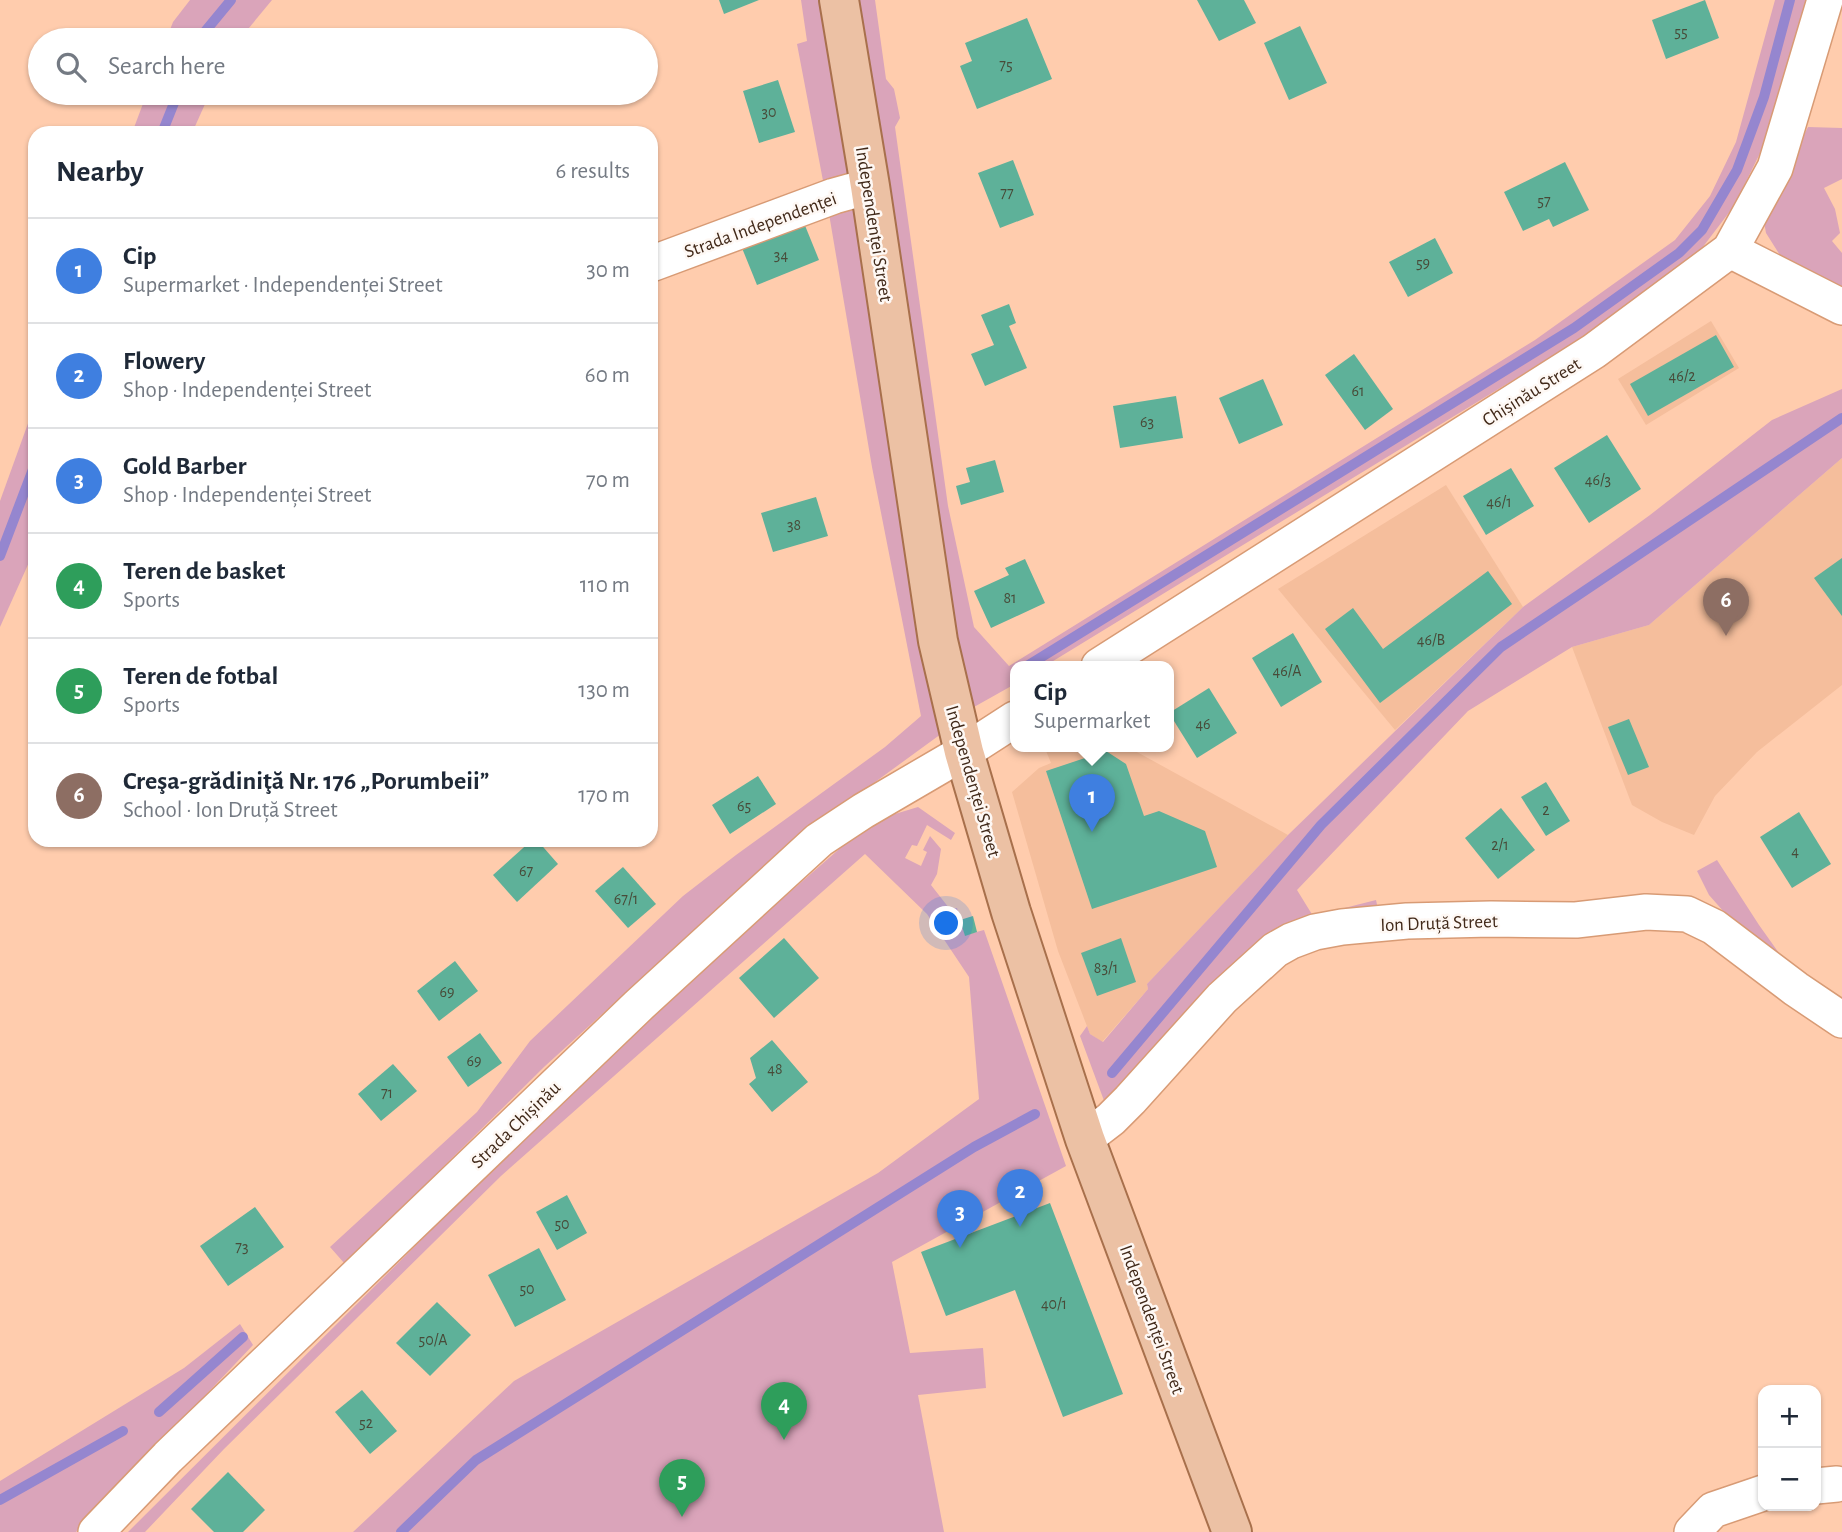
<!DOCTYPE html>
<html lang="en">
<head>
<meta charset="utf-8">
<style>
	:root { --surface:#fff; --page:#f2f2f3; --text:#1f2937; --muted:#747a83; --line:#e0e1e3; --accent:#111827 }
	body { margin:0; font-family:"Alegreya Sans",sans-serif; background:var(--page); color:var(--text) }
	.controls { position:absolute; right:21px; bottom:21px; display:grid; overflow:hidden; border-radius:14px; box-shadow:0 2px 5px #0004 }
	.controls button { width:63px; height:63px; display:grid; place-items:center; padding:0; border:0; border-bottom:2px solid var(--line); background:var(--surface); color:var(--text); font:35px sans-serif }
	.you { position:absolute; left:947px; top:924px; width:24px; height:24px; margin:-18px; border:5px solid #fff; border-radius:50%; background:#1a73e8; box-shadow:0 0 0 10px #1a73e833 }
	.badge { display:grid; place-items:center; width:46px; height:46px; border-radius:50%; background:var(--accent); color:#fff; font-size:23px; font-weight:700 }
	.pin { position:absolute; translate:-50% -58px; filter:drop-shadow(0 2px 4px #0008) }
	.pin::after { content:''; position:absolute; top:37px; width:24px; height:21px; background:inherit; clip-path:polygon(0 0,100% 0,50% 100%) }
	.popup { position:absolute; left:1010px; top:661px; width:164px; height:91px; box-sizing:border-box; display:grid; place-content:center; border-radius:14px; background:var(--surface); filter:drop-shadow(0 2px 5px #0005); font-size:23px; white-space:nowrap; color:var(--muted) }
	.popup b { font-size:26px; color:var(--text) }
	.popup::after { content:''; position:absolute; left:50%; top:100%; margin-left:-14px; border:14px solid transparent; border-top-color:var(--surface) }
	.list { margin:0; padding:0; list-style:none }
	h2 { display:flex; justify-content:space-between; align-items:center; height:91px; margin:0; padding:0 28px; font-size:30px }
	h2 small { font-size:23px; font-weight:400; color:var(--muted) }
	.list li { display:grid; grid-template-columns:46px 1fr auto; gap:21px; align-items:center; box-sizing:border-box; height:105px; padding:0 28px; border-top:2px solid var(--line) }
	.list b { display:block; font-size:26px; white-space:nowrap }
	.list p { margin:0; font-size:23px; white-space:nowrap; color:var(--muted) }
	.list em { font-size:23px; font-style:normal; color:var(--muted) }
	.icon { flex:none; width:38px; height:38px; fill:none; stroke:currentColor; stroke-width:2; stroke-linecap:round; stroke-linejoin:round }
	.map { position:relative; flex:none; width:1842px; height:1532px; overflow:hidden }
	.search { position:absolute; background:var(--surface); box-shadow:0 2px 5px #0004; left:28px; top:28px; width:630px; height:77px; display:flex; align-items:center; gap:18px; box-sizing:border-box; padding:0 24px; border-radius:38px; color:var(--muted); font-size:26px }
	.panel { position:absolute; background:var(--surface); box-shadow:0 2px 5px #0004; left:28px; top:126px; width:630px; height:721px; border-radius:21px }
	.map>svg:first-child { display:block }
</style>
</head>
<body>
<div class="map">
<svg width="1842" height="1532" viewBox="0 0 1842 1532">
	<rect width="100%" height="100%" fill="#ffccad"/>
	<g fill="#f5be9c">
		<polygon points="1711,321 1739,368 1646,425 1618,379"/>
		<polygon points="1842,458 1842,685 1757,752 1715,796 1694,835 1662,822 1632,805 1572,647 1649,625"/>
		<polygon points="1446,485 1523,607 1395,730 1278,589"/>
		<polygon points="1044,746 1126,746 1288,835 1147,984 1148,989 1102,1042 1090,1034 1058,951 1012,792 1039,768 1051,763"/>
	</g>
	<g fill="#daa4ba">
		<polygon points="190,0 272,0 239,40 166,40 173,22"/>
		<polygon points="801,0 825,0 852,177 824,186 797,44 807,41"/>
		<polygon points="852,0 875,0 886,79 894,89 900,118 895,127 948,506 974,627 1009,666 1535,340 1675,240 1710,196 1736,142 1775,0 1806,0 1793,54 1766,141 1734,206 1699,252 1595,330 1045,666 1015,666 1015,684 974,707 948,614"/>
		<polygon points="147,93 210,93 192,133 132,133"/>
		<polygon points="1808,127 1842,128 1842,179 1824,188 1835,209 1840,233 1832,241 1842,253 1842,294 1783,260 1766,233 1763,216"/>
		<polygon points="855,201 941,734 786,847 544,1067 345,1264 330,1247 477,1112 530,1041 683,896 736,855 885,747 921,716 872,467 828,208"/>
		<polygon points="1842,389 1842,458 1649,625 1572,647 1468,711 1297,890 1313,916 1376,900 1378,909 1305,927 1106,1106 1080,1036 1087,1026 1090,1034 1103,1042 1148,989 1147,984 1288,835 1523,607 1650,515 1772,420"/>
		<polygon points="35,404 35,549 0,627 0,501"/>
		<polygon points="918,807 955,833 951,840 927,825 917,846 912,845 905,858 921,866 927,852 923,850 930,836 941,849 937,874 931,885 949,908 957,908 965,935 984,930 1066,1166 892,1262 910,1353 983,1348 986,1388 918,1395 944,1532 353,1532 514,1381 878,1173 979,1099 969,977 927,914 865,854 501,1176 224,1449 145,1532 128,1532 631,1031 853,837 895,814"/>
		<polygon points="1717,860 1759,925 1791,970 1747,938 1709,895 1697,871"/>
		<polygon points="240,1324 253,1345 76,1532 0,1532 0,1481 184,1368"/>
	</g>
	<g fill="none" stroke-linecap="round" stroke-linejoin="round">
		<g stroke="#9586cf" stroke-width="10">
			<polyline points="198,40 231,0"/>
			<polyline points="162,133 178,93"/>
			<polyline points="0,556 35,464"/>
			<polyline points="1027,666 1574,328 1679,253 1702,230 1737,170 1764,97 1790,0"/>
			<polyline points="1112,1073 1321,825 1501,647 1842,418"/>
			<polyline points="159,1412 243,1337"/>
			<polyline points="0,1500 123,1431"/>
			<polyline points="401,1532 476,1460 974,1147 1035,1114"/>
		</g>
	</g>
	<g fill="#5eb199">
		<polygon points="719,0 759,0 724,14"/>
		<polygon points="1197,0 1244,0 1256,23 1219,41"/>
		<polygon points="1705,0 1719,38 1666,59 1652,20"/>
		<polygon points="1027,18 1052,79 977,109 960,66 972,61 965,43"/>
		<polygon points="1300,26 1327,83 1289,100 1264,43"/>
		<polygon points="778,80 795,132 759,143 743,91"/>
		<polygon points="1013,160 1034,215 1000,228 978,173"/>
		<polygon points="1565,162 1589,210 1553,227 1549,219 1523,231 1504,192"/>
		<polygon points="804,223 819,260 757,285 742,248"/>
		<polygon points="1435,238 1453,273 1408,297 1389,262"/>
		<polygon points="1009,304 1016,323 1009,326 1027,368 985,386 971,354 994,345 981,315"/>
		<polygon points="1716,335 1734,367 1648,416 1630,384"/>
		<polygon points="1354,354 1393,409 1365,430 1325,375"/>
		<polygon points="1263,379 1283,425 1239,444 1219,398"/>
		<polygon points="1176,396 1183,438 1120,448 1113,406"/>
		<polygon points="1607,435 1641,489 1589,523 1554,468"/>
		<polygon points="995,460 1004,492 961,505 956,486 970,482 966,468"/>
		<polygon points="1511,468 1534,506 1486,535 1463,496"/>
		<polygon points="816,497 828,536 773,552 761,513"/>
		<polygon points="1842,558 1842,616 1814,578"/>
		<polygon points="1025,559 1045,603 991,628 974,591 1009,575 1005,568"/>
		<polygon points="1488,571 1512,604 1380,703 1325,629 1353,608 1383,649"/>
		<polygon points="1293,633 1322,682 1281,707 1252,658"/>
		<polygon points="1209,688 1237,733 1197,758 1169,713"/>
		<polygon points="1629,719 1649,767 1628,775 1608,727"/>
		<polygon points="1106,751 1126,764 1144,816 1159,811 1205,831 1217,867 1092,909 1046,771"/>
		<polygon points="758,776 776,804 730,834 712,805"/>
		<polygon points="1546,782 1570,821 1546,836 1521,797"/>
		<polygon points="1501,808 1535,850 1498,879 1465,838"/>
		<polygon points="1799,812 1831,864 1792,888 1760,837"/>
		<polygon points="532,840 537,840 558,864 517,902 493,875"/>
		<polygon points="623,867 656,904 628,928 595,891"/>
		<polygon points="973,916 977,932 965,936 960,920"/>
		<polygon points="784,938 819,978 774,1018 739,978"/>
		<polygon points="1121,938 1136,982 1097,996 1081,953"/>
		<polygon points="455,961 478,991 439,1021 417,991"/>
		<polygon points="480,1033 502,1063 468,1087 447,1057"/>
		<polygon points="772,1040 808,1082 772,1112 749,1084 756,1078 750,1058"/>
		<polygon points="393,1064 417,1091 381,1121 358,1094"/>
		<polygon points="567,1195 587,1233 557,1250 536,1212"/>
		<polygon points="1050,1203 1123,1394 1063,1417 1015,1290 946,1316 921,1252"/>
		<polygon points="255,1207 284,1247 228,1286 200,1246"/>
		<polygon points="539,1248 566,1300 515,1327 488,1275"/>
		<polygon points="437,1302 471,1335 430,1376 396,1343"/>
		<polygon points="362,1390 397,1431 370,1454 335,1412"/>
		<polygon points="228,1472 265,1510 243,1532 214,1532 191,1509"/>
	</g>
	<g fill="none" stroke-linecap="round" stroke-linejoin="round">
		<g stroke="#d89b75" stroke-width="38">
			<g id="minor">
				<polyline points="1730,250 1842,307"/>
				<polyline points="651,264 834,196 870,186"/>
				<polyline points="1099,666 1594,351 1730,250 1775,168 1825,0"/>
				<polyline points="1085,1139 1111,1119 1130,1100 1222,998 1275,950 1291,941 1315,932 1342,927 1407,921 1491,919 1576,920 1646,912 1687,914 1714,927 1796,989 1842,1020"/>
				<polyline points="1816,1486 1837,1484"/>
				<polyline points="96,1532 168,1457 638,1006 819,840 863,811 964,752 1015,719"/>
				<polyline points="1692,1532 1713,1510 1763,1493"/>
			</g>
		</g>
		<g stroke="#a8704c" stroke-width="42">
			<polyline id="major" points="839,0 870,186 938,641 964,752 1011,912 1085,1139 1232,1532"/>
		</g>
		<use href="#minor" stroke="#fff" stroke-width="35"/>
		<use href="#major" stroke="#ecc1a4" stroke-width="38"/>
	</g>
	<g text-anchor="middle" stroke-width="5" stroke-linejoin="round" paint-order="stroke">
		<g font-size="16" fill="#484b39">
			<text x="1681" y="37">55</text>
			<text x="1006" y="70">75</text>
			<text x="769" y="117">30</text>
			<text x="1007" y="198">77</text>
			<text x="1544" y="206">57</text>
			<text x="781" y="260">34</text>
			<text x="1423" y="268">59</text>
			<text x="1682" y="381">46/2</text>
			<text x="1358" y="396">61</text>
			<text x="1147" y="427">63</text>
			<text x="1598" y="485">46/3</text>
			<text x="1499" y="507">46/1</text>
			<text x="794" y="530">38</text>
			<text x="1010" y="603">81</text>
			<text x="1431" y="645">46/B</text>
			<text x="1287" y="676">46/A</text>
			<text x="1203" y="729">46</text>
			<text x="744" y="811">65</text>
			<text x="1546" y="815">2</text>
			<text x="1500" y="850">2/1</text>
			<text x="1795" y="856">4</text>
			<text x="526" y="876">67</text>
			<text x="626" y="904">67/1</text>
			<text x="1106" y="973">83/1</text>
			<text x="447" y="997">69</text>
			<text x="474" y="1066">69</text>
			<text x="775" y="1074">48</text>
			<text x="387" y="1098">71</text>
			<text x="562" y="1229">50</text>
			<text x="242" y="1252">73</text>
			<text x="527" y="1294">50</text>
			<text x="1054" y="1309">40/1</text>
			<text x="433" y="1345">50/A</text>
			<text x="366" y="1428">52</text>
		</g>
		<g font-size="19" fill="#412919" stroke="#fef8f4">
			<text transform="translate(760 224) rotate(-20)" y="7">Strada Independenței</text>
			<text transform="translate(875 224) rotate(81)" y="7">Independenței Street</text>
			<text transform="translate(1531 391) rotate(-32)" y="7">Chișinău Street</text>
			<text transform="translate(974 781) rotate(74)" y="7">Independenței Street</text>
			<text transform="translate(1439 922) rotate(-2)" y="7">Ion Druță Street</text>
			<text transform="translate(515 1124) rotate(-44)" y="7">Strada Chișinău</text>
			<text transform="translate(1153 1319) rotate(70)" y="7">Independenței Street</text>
		</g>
	</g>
</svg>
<div class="controls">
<button>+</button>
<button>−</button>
</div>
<div class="you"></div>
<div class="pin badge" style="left:1092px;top:832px;background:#3f7fe0">1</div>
<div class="popup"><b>Cip</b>Supermarket</div>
<div class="pin badge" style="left:1020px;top:1227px;background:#3f7fe0">2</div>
<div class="pin badge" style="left:960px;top:1248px;background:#3f7fe0">3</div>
<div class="pin badge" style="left:784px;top:1440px;background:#2e9e5b">4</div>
<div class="pin badge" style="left:682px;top:1517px;background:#2e9e5b">5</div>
<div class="pin badge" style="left:1726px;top:636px;background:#8d6e63">6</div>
<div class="search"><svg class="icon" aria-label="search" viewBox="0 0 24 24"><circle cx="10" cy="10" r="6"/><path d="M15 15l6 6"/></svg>Search here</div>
<section class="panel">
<h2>Nearby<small>6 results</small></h2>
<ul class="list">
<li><span class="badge" style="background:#3f7fe0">1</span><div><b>Cip</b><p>Supermarket · Independenței Street</p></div><em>30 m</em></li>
<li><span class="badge" style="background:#3f7fe0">2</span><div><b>Flowery</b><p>Shop · Independenței Street</p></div><em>60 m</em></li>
<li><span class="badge" style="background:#3f7fe0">3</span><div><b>Gold Barber</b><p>Shop · Independenței Street</p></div><em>70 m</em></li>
<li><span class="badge" style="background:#2e9e5b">4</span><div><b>Teren de basket</b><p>Sports</p></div><em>110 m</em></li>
<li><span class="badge" style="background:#2e9e5b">5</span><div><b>Teren de fotbal</b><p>Sports</p></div><em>130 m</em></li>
<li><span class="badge" style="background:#8d6e63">6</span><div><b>Creşa-grădiniţă Nr. 176 „Porumbeii”</b><p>School · Ion Druță Street</p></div><em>170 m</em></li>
</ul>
</section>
</div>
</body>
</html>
